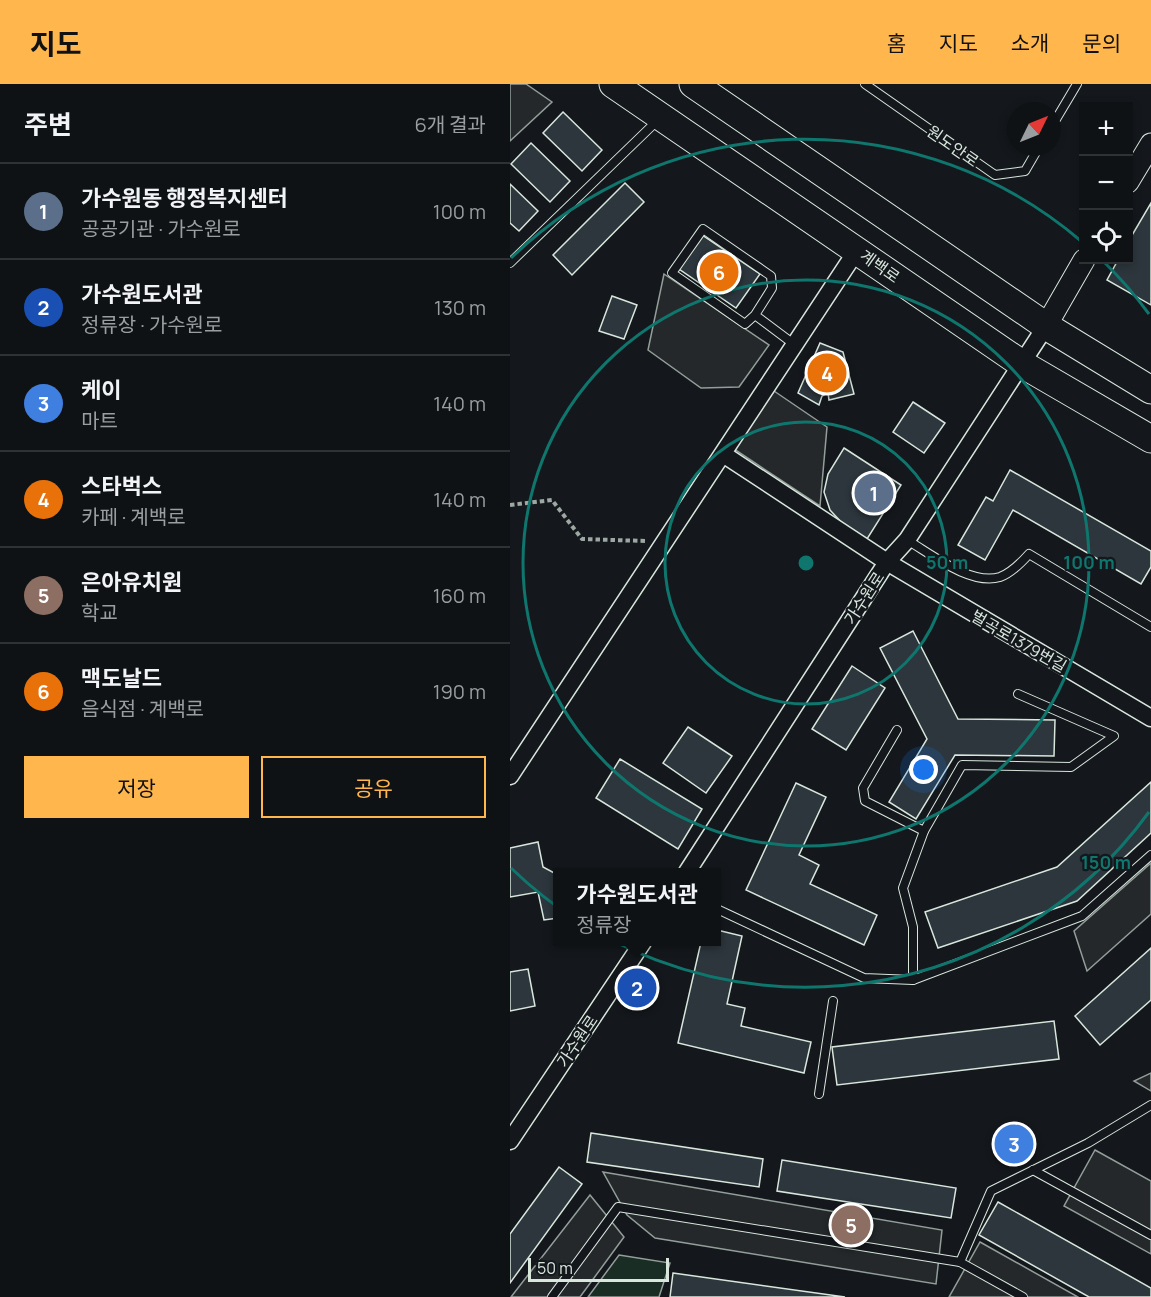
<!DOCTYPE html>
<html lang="ko">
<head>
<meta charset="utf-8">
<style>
	:root { --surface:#0f1215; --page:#1d2022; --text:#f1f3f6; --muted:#9b9ea0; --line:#2f3234; --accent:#ffb74d }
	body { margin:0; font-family:Manrope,"Noto Sans KR",sans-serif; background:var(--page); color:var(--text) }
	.controls { position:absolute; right:18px; top:18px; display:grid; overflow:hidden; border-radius:0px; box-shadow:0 3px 9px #0003 }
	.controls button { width:54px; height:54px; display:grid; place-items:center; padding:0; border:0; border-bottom:2px solid var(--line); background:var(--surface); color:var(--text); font:30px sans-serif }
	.compass { position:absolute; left:497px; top:18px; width:54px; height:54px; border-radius:50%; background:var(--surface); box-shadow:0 3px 9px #0003; rotate:47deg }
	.scale { position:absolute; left:18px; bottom:15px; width:141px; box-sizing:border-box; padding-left:6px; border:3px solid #d8e6dc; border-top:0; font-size:16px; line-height:21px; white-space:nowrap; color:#d8e6dc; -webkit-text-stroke:4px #14181c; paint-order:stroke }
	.you { position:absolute; left:414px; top:686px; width:21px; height:21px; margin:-15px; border:4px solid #fff; border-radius:50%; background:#1a73e8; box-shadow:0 0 0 9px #1a73e833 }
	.badge { display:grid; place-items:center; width:39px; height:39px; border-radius:50%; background:var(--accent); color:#fff; font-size:20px; font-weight:700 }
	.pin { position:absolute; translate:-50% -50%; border:3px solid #fff; box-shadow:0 2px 6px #0006 }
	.popup { position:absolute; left:43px; top:784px; width:168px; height:78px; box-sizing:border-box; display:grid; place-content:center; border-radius:0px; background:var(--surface); filter:drop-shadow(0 2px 4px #0005); font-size:20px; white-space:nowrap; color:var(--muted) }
	.popup b { font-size:22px; color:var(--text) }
	.popup::after { content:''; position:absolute; left:50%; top:100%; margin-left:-12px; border:12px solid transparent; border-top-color:var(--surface) }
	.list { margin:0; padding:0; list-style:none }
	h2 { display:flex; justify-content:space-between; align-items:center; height:78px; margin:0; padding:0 24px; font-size:26px }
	h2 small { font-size:20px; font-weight:400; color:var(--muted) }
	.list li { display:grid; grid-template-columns:39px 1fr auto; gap:18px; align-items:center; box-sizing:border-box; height:96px; padding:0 24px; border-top:2px solid var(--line) }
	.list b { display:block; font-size:22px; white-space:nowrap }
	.list p { margin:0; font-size:20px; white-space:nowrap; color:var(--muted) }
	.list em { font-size:20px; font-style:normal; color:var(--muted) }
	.actions { display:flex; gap:12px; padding:18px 24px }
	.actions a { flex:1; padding:14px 0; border:2px solid var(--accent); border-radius:0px; text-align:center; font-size:21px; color:var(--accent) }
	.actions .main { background:var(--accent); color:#111 }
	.icon { flex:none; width:33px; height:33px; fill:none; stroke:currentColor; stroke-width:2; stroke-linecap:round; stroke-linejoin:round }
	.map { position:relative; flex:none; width:641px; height:1213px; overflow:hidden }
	header { display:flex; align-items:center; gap:36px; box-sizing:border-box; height:84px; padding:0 30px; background:var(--accent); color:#111 }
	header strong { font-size:28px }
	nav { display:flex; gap:33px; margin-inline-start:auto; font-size:21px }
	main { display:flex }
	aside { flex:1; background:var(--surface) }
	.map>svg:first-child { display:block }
</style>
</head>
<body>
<header>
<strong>지도</strong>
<nav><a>홈</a><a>지도</a><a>소개</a><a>문의</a></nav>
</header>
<main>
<aside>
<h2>주변<small>6개 결과</small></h2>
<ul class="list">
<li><span class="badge" style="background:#5c6f8a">1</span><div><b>가수원동 행정복지센터</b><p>공공기관 · 가수원로</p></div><em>100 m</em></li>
<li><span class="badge" style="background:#1a4fb4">2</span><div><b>가수원도서관</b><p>정류장 · 가수원로</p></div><em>130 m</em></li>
<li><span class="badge" style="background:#3f7fe0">3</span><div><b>케이</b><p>마트</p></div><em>140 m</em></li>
<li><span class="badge" style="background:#e8710a">4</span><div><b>스타벅스</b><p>카페 · 계백로</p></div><em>140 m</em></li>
<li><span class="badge" style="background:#8d6e63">5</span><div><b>은아유치원</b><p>학교</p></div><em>160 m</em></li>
<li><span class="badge" style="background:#e8710a">6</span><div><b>맥도날드</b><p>음식점 · 계백로</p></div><em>190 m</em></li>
</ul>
<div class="actions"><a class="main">저장</a><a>공유</a></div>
</aside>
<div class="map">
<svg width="641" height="1213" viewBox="0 0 641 1213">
	<rect width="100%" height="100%" fill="#14181c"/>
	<polygon fill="#1a2d24" stroke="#939e99" stroke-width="1.5" points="109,1171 160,1179 149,1213 78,1213"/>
	<g fill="#24282b" stroke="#939e99" stroke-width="1.5">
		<polygon points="0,0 16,0 42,18 0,57"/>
		<polygon points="154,190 259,261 229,303 191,304 138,266"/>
		<polygon points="264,307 317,343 310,422 224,365"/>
		<polygon points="641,779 641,830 577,887 564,847"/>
		<polygon points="641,989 641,1007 624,997"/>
		<polygon points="585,1066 641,1097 641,1170 554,1122"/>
		<polygon points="93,1088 432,1146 426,1200 145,1154 117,1131"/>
		<polygon points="80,1111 114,1153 70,1213 1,1213"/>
		<polygon points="470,1158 568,1213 439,1213"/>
	</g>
	<g fill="#2c363c" stroke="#d8e6dc" stroke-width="1.5">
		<polygon points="53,28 92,66 72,87 33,49"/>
		<polygon points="21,59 60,97 40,118 1,80"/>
		<polygon points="115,99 134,118 62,191 43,171"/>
		<polygon points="0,100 28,127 9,147 0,139"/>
		<polygon points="641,119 641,221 597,196 608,176 618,176 618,158"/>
		<polygon points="192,151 250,190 226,224 169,185"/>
		<polygon points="102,212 127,221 114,255 89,247"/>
		<polygon points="310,259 333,268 344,310 319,316 318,309 312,312 309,321 288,309"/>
		<polygon points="403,318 435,339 414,369 383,348"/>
		<polygon points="334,364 391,401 357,455 333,440 320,426 314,408 318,390"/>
		<polygon points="500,386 641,467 641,483 631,500 503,426 475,476 448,461 476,413 483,417"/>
		<polygon points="403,547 448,635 545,636 544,672 445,671 406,735 379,718 417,655 370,564"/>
		<polygon points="342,582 375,604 336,666 302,645"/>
		<polygon points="178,643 222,672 196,709 153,679"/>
		<polygon points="110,675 192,725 168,765 86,714"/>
		<polygon points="641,698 641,749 567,817 428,864 415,828 547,783"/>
		<polygon points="286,699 316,713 289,771 309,781 300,800 367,831 354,861 236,806"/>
		<polygon points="28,758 33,783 48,791 48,834 34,836 28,808 0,813 0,764"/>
		<polygon points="207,846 232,852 217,920 235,924 231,942 301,958 294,989 168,959 191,858 207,858"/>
		<polygon points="641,864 641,916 590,961 565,932"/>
		<polygon points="18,885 25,922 0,927 0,888"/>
		<polygon points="544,937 549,975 327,1001 322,963"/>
		<polygon points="81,1049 253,1075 249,1103 77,1078"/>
		<polygon points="272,1076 446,1104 441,1134 267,1107"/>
		<polygon points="49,1083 72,1100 0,1199 0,1150"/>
		<polygon points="488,1118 641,1204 641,1213 579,1213 469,1151"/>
		<polygon points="163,1189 335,1213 160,1213"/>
	</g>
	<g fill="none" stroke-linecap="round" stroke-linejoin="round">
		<g stroke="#d8e6dc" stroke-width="10">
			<g id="service">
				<polyline points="355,0 485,91 515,87 529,63"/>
				<polyline points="542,42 567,0"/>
				<polyline points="0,179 149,35"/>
				<polyline points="245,231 235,240 162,189 193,145 261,192 262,204 245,231 285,261"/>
				<path d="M397 456C421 470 461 502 490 493 501 489 511 479 519 470L641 543"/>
				<polyline points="387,646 353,704 355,717 414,747"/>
				<polyline points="207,825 354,894 403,896 572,832 641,771"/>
				<polyline points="403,896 403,843 393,804 414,747 452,681 561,683 604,652 508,610"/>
				<polyline points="309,1010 323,917"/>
				<polyline points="523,1086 641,1151"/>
				<polyline points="450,1178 481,1107 578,1059 641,1021"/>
				<polyline points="42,1213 108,1123 450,1178 513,1213"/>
			</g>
		</g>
		<g stroke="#d8e6dc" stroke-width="19">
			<g id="minor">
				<polyline points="213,370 377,478 641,634"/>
				<polyline points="0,692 347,166"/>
				<polyline points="177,788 377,478 397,456 536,242"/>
				<polyline points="0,1057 133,858"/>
			</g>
		</g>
		<g stroke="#d8e6dc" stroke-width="23">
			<g id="tertiary">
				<polyline points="618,98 641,60"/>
				<polyline points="536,242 574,176"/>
			</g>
		</g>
		<g stroke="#d8e6dc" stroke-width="29">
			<g id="primary">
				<polyline points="103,0 512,280 641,355"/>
				<polyline points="183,0 536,242 641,306"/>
			</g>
		</g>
		<polyline stroke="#9da8a2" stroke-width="4" stroke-dasharray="4.5 3" stroke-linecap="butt" points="0,421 42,416 72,455 135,457"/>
		<use href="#service" stroke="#14181c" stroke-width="8"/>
		<use href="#minor" stroke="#14181c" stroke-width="16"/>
		<use href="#tertiary" stroke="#14181c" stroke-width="21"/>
		<use href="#primary" stroke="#14181c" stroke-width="27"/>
	</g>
	<g fill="none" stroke="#0f766e" stroke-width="3">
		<circle cx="296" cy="479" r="141"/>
		<circle cx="296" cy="479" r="283"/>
		<path d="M639 728A424 424 0 0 1 1 784M1 174A424 424 0 0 1 571 157M593 177A424 424 0 0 1 639 230"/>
	</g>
	<g text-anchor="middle" stroke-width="4.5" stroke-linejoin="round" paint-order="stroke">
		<g font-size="16" fill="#d8e6dc" stroke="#14181c">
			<text transform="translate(443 62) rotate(35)" y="6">원도안로</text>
			<text transform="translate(370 182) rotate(35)" y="6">계백로</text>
			<text transform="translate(354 514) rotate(-57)" y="6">가수원로</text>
			<text transform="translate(509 557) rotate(30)" y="6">벌곡로1379번길</text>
			<text transform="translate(67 957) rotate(-56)" y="6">가수원로</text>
		</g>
	</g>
	<circle cx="296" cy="479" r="9" fill="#0f766e" stroke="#14181c" stroke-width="3"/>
	<g font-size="18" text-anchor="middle" font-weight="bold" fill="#0f766e" stroke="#14181c" stroke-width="4.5" stroke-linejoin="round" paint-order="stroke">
		<text x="437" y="485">50 m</text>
		<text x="579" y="485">100 m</text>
		<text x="596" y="785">150 m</text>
	</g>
</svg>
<div class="controls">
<button>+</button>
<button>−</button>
<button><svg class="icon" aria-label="locate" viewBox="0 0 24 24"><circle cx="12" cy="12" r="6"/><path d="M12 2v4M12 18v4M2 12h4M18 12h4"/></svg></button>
</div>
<svg class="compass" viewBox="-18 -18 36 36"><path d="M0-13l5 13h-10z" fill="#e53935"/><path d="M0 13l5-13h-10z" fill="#9b9ea0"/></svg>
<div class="scale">50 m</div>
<div class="you"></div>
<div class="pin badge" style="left:364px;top:409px;background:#5c6f8a">1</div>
<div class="pin badge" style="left:127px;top:904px;background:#1a4fb4">2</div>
<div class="popup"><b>가수원도서관</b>정류장</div>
<div class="pin badge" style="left:504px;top:1060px;background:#3f7fe0">3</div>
<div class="pin badge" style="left:317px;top:289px;background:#e8710a">4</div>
<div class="pin badge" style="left:341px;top:1141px;background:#8d6e63">5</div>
<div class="pin badge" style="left:209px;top:188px;background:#e8710a">6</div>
</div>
</main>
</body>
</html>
